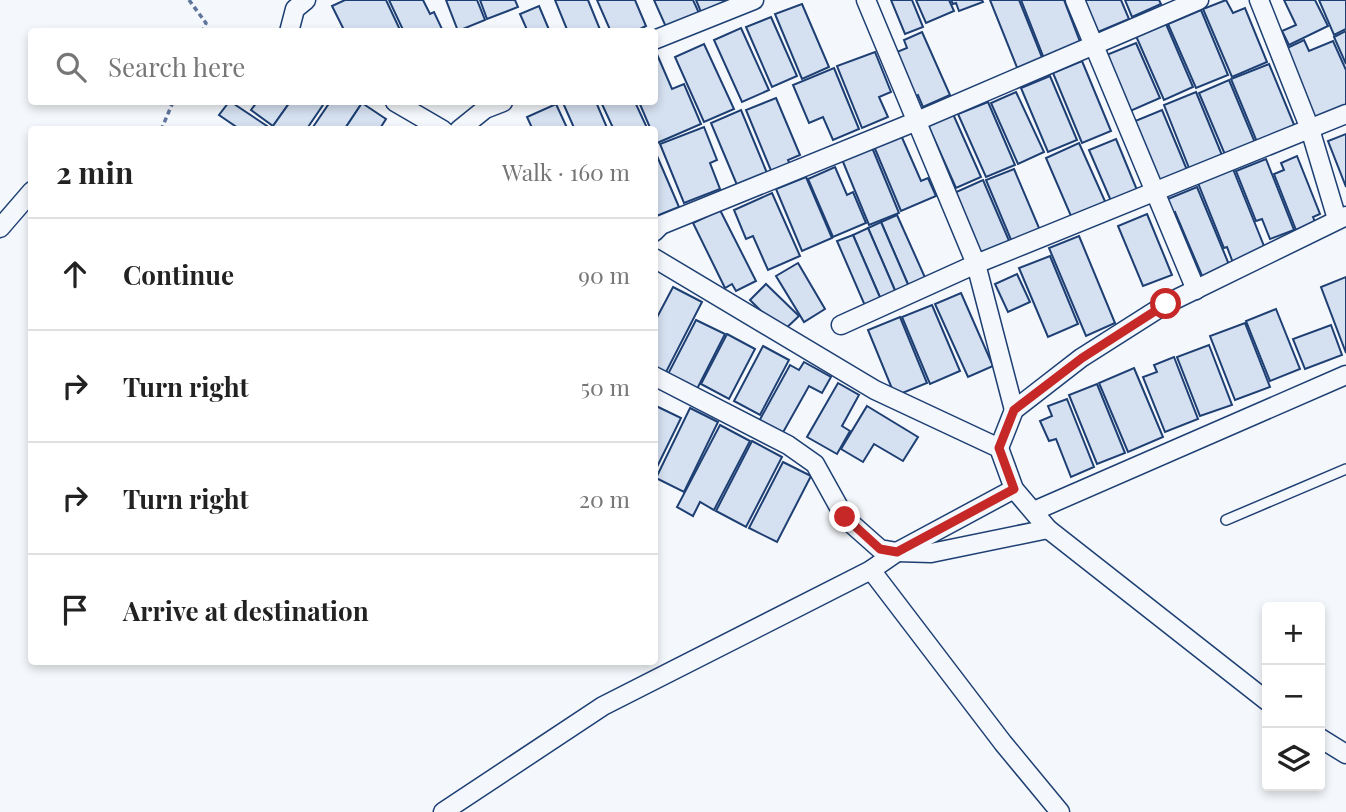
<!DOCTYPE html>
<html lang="en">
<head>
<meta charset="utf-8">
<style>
	:root { --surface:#fff; --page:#f2f2f2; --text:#222; --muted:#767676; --line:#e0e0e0 }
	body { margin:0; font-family:"Playfair Display",serif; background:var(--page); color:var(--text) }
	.controls { position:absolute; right:21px; bottom:21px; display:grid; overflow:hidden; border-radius:7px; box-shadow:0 4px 10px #0003 }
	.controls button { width:63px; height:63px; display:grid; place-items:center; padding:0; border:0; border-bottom:2px solid var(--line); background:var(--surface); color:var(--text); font:35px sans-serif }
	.stop { position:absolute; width:21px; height:21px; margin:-16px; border:5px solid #c62828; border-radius:50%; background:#fff }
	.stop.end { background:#c62828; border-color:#fff; box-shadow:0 2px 7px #0008 }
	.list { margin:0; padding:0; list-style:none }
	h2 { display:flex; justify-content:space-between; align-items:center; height:91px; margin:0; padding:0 28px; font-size:30px }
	h2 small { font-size:23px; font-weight:400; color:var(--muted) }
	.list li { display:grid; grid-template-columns:46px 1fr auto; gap:21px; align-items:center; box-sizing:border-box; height:112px; padding:0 28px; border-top:2px solid var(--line) }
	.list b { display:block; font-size:26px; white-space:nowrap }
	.list em { font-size:23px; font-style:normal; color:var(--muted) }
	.icon { flex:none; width:38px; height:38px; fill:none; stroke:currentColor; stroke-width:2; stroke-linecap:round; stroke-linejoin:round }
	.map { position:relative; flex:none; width:1346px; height:812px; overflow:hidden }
	.search { position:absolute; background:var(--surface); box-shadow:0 4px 10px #0003; left:28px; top:28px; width:630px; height:77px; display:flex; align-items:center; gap:18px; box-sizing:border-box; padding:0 24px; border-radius:7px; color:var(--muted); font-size:26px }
	.panel { position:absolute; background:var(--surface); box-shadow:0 4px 10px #0003; left:28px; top:126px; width:630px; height:539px; border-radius:7px }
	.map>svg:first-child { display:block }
</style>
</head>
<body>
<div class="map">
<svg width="1346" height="812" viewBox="0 0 1346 812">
	<rect width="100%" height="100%" fill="#f4f7fb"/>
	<g fill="#d5e0f0" stroke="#1d3f73" stroke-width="2">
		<polygon points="345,0 386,0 401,32 345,32 332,6"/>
		<polygon points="389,0 423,0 430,14 434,12 442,29 437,32 404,32"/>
		<polygon points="446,0 477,0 485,20 458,31"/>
		<polygon points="480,0 515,0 518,7 487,19"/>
		<polygon points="555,0 588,0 601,32 568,32"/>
		<polygon points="597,0 635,0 646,26 634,32 611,32"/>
		<polygon points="654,0 693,0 699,13 666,27"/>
		<polygon points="696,0 728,0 701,12"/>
		<polygon points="891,0 912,0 923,27 905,34"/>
		<polygon points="916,0 949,0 954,11 926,23"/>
		<polygon points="951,0 982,0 983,2 959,11 956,3 953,4"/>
		<polygon points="990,0 1019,0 1043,60 1018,70"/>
		<polygon points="1021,0 1064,0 1082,47 1045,61"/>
		<polygon points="1077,0 1121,0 1129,19 1098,32 1092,17 1085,20"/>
		<polygon points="1125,0 1159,0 1161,4 1132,17"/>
		<polygon points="1226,0 1233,13 1245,8 1267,62 1232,77 1203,9"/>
		<polygon points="1284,0 1315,0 1328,26 1289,45 1282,31 1296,25"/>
		<polygon points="1319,0 1346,0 1346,29 1334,35"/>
		<polygon points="802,4 829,67 802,79 775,14"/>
		<polygon points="539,6 550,32 528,32 520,14"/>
		<polygon points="1201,10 1228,75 1196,88 1168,24"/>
		<polygon points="771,17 797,76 772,87 746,27"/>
		<polygon points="1166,24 1193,87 1164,100 1136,36"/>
		<polygon points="741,28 769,90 742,102 714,40"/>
		<polygon points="1346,31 1346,64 1334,37"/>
		<polygon points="922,32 950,95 923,107 918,95 912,98 892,54 907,48 904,40"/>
		<polygon points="1304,40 1309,51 1333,41 1346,70 1346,109 1316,120 1285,49"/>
		<polygon points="1136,43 1160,98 1128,112 1104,56"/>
		<polygon points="704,44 734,109 704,122 675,57"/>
		<polygon points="656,52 672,89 684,84 701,124 657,143 654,130 651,130 639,102 654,102 654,53"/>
		<polygon points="875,52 891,92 879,97 888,117 862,128 837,66"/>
		<polygon points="1082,61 1111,131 1082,143 1053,73"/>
		<polygon points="1269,64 1295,127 1257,142 1231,79"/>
		<polygon points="834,68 859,129 833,140 823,117 809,123 793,85"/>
		<polygon points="1050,76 1077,140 1048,152 1021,88"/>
		<polygon points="1229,80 1256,145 1226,157 1199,93"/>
		<polygon points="1016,92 1044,152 1018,164 991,103"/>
		<polygon points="1196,92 1224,160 1191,173 1164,105"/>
		<polygon points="776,98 800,155 788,160 790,165 772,173 746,110"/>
		<polygon points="229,102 231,102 273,130 241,130 219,115"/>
		<polygon points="257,102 290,102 273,126 251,110"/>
		<polygon points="290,102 325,102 306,130 279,130 273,126"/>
		<polygon points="330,102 362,103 344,130 311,130"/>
		<polygon points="567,102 596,102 608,130 575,130 563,103"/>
		<polygon points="601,102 635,102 648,130 614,130"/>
		<polygon points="988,102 1015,165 986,177 958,114"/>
		<polygon points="362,103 386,119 379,130 344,130"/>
		<polygon points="556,104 568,130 533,130 527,117"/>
		<polygon points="741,110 767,173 737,185 711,123"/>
		<polygon points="1162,110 1187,170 1157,182 1128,124"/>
		<polygon points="953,114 981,177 956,188 928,125"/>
		<polygon points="704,127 717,160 710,163 720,189 684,203 660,144"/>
		<polygon points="900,133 921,181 928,178 936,196 901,211 873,144"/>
		<polygon points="1346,134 1346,187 1328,141"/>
		<polygon points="1116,139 1137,190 1111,201 1089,150"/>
		<polygon points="1079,143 1108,208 1074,223 1046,158"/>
		<polygon points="871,145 899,213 869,225 841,157"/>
		<polygon points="654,149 679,207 654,217"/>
		<polygon points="1297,156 1320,214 1313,217 1315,222 1296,230 1274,174 1284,170 1281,163"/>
		<polygon points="1266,159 1294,230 1270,239 1262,219 1256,221 1236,171"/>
		<polygon points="835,167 847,195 853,192 866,223 833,237 808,179"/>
		<polygon points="1014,169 1042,235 1014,247 986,180"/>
		<polygon points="1233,169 1266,251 1235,268 1227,247 1224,248 1198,183"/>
		<polygon points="806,177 832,238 802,251 776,189"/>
		<polygon points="983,180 1010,243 981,256 954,193"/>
		<polygon points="1197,187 1230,267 1203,278 1175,212 1169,214 1163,201"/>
		<polygon points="772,193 800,256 768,270 753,236 746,239 734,210"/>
		<polygon points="720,210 756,281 736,291 732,284 725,288 693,223"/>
		<polygon points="1147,214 1172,275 1143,286 1118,226"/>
		<polygon points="897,215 927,282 910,289 881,222"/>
		<polygon points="881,222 910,289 897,295 868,228"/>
		<polygon points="868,228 897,295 882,302 853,235"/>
		<polygon points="853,235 882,302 866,308 837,241"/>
		<polygon points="1079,236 1115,323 1086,336 1049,248"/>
		<polygon points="1050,256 1078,324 1048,337 1019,268"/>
		<polygon points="798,263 825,309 804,322 776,276"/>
		<polygon points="1017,274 1030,302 1008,312 995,284"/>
		<polygon points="1346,277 1346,353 1321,287"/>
		<polygon points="766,284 799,316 782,332 750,300"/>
		<polygon points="673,287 702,302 664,376 654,371 654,323"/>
		<polygon points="961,293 993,366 968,377 935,304"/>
		<polygon points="932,305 960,371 930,384 902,317"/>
		<polygon points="1276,309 1300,369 1270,381 1246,321"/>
		<polygon points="900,317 927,383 895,396 868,330"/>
		<polygon points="696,320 725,334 696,391 667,376"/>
		<polygon points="1245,323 1270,387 1235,400 1210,336"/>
		<polygon points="1331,325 1342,355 1305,369 1293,339"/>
		<polygon points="727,334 755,349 729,399 701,384"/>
		<polygon points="1209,345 1232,405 1200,416 1177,357"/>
		<polygon points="763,346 789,360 760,415 734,401"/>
		<polygon points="1174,357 1198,419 1165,432 1143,377 1157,372 1154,365"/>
		<polygon points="804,362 831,377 822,393 809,386 781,436 758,423 790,365 799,370"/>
		<polygon points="1134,368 1163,437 1128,452 1099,383"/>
		<polygon points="838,383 859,395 842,426 850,431 837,454 807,437"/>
		<polygon points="1097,384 1125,453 1097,464 1069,395"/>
		<polygon points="1067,399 1094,467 1071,477 1056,439 1049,441 1040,421 1052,416 1048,406"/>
		<polygon points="654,405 681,418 654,473"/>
		<polygon points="867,406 918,437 903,461 874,444 863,462 841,449"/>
		<polygon points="690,408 718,422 684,492 656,478"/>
		<polygon points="720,425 750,441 714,510 700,502 693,516 677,507"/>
		<polygon points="752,441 782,457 746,527 716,511"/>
		<polygon points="783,462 811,476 777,542 749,528"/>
	</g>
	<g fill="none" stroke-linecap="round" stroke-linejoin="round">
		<g stroke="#1d3f73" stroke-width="12">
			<polyline id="service" points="1226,520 1346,469"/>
		</g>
		<g stroke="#1d3f73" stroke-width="21">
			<g id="minor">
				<polyline points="866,0 976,264 1014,410"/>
				<polyline points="1075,0 1196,290"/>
				<polyline points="1259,0 1310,129 1337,219"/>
				<polyline points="289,32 295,9 306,0"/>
				<polyline points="654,40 754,0"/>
				<polyline points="395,102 443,130"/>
				<polyline points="459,130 485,109 503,102"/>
				<polyline points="0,228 32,191"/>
				<polyline points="654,232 661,225 917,121 1199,0"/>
				<polyline points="654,258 875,390 999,448 1014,489 1048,529 1267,701"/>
				<polyline points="841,325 976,264 1346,114"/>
				<polyline points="654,376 788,445 815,464 845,518 880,549 897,552 931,553 1048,529"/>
				<polyline points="999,448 1014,410 1081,358 1166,304 1346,216"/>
				<polyline points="1034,511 1346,375"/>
				<polyline points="871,570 1003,743 1060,812"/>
				<polyline points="1320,738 1346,754"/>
				<polyline points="443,812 603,706 871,570 897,552 1014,489"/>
			</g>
		</g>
		<g stroke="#5e769c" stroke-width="3.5" stroke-dasharray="5 3.5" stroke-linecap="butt">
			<polyline points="189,0 206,23 202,32"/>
			<polyline points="161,130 173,102"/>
		</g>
		<use href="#service" stroke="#f4f7fb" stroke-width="9"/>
		<use href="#minor" stroke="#f4f7fb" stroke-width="18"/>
	</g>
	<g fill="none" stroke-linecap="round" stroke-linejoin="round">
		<polyline stroke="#c62828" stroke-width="9" points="845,517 880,549 897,552 1014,489 999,448 1014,410 1082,358 1166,304"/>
	</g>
</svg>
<div class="controls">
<button>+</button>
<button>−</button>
<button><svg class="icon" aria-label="layers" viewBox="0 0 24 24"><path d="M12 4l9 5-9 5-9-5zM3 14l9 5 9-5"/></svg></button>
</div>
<div class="stop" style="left:1166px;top:304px"></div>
<div class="stop end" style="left:845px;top:517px"></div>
<div class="search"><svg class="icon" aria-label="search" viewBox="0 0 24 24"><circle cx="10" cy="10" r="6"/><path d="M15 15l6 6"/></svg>Search here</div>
<section class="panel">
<h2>2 min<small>Walk · 160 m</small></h2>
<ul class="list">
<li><svg class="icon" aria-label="ahead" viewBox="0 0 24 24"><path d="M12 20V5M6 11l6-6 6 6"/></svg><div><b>Continue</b></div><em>90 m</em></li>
<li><svg class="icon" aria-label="right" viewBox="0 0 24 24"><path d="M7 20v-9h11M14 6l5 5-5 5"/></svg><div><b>Turn right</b></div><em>50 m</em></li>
<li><svg class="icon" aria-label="right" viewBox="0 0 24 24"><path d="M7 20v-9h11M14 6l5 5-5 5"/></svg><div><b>Turn right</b></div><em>20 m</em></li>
<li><svg class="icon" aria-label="arrive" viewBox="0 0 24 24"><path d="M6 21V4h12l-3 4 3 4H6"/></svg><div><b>Arrive at destination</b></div></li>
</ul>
</section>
</div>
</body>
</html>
